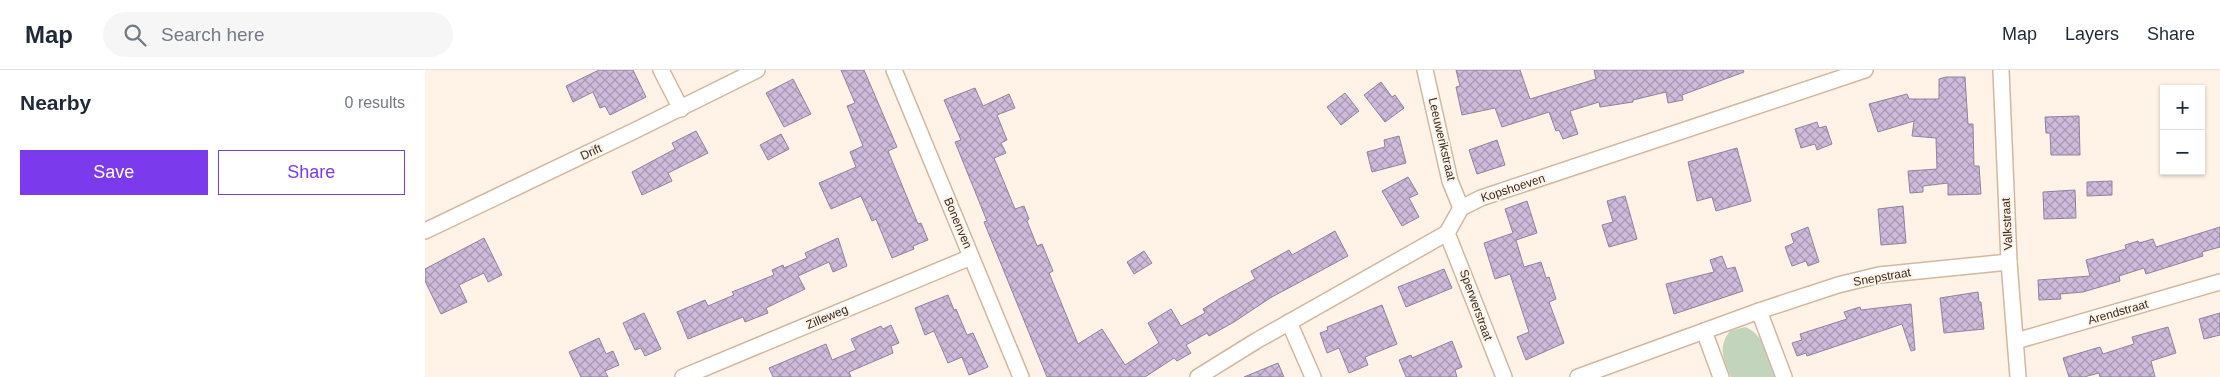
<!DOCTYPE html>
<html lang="en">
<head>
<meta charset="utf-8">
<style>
	:root { --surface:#fff; --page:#f6f6f7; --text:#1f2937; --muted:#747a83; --line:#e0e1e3; --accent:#7c3aed }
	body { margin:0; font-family:Helvetica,sans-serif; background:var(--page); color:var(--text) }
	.controls { position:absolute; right:15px; top:15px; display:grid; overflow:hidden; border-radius:0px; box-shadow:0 1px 4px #0004 }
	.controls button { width:45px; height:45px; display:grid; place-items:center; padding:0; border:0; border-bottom:1px solid var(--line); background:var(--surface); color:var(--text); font:25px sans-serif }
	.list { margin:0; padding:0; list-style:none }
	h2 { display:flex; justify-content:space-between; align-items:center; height:65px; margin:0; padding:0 20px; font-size:21px }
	h2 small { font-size:16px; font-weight:400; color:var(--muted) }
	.actions { display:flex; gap:10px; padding:15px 20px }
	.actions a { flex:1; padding:11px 0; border:1px solid var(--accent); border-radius:0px; text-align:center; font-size:18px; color:var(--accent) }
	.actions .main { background:var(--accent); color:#fff }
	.icon { flex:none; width:28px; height:28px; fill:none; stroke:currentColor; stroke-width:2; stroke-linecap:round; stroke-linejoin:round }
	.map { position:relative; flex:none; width:1795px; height:307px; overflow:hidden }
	header { display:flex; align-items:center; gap:30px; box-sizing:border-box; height:70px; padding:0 25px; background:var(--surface); border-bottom:1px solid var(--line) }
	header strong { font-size:24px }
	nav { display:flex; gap:28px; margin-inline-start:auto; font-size:18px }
	.search { width:350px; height:45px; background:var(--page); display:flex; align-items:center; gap:12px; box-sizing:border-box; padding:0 18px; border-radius:28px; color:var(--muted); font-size:19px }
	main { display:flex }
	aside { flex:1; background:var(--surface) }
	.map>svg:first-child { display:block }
</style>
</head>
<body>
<header>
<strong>Map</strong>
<div class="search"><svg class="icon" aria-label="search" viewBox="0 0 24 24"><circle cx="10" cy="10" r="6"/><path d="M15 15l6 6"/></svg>Search here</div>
<nav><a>Map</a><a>Layers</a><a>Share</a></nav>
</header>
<main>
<aside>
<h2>Nearby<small>0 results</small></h2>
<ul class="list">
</ul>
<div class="actions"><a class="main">Save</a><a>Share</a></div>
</aside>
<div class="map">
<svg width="1795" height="307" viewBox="0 0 1795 307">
	<defs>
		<pattern id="building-cross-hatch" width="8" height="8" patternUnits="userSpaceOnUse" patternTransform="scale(1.25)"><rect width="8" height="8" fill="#cebbdb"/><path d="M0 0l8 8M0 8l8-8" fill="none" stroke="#a898b1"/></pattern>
	</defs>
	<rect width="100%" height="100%" fill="#fff3e8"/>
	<path fill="#c3d4bd" d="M1320 257C1340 264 1343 289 1350 307H1306C1299 290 1292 277 1305 261Z"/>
	<g fill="url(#building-cross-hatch)" stroke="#93819e">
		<polygon points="174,0 208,0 221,27 185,45 180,36 175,38 168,22 148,32 141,16"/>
		<polygon points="416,0 439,0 472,77 463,81 493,154 496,153 503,170 488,176 489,179 467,188 451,149 447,151 436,126 406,139 394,113 431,97 425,82 438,76 422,36 430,33"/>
		<polygon points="1031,0 1095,0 1105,29 1171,9 1169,0 1318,0 1319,2 1257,25 1258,30 1243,33 1241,22 1208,30 1208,32 1175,37 1174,32 1145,41 1153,64 1138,69 1134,60 1131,61 1124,42 1077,57 1070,38 1037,45 1031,17 1035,16"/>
		<polygon points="1521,7 1540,7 1543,54 1548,54 1549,96 1554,96 1556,124 1523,125 1523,113 1498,116 1498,122 1485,123 1483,101 1512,99 1511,68 1487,66 1489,51 1453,62 1444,34 1482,24 1484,29 1514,29 1514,9"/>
		<polygon points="368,9 386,44 359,57 341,23"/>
		<polygon points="956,12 967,27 970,25 979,38 960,52 939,25"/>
		<polygon points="550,18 558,36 584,24 590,38 572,45 582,70 576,73 581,83 569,88 590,139 599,136 604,149 602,151 612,176 617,174 628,201 624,203 653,274 677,259 700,295 734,273 723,253 746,239 756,256 780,243 778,239 794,229 830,209 826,201 864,180 867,185 910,161 923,186 845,228 809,252 784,266 782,263 761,275 766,283 752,291 749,288 720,307 622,307 559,152 562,151 530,72 536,70 519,30"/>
		<polygon points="920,23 934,41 916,55 902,37"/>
		<polygon points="1654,46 1655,85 1626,85 1625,63 1621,63 1620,47"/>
		<polygon points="1392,52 1394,58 1401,56 1407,74 1392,80 1390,74 1376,78 1370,59"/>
		<polygon points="271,61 283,83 243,103 247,111 217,125 207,102 250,79 247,73"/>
		<polygon points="356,64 364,79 343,90 335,75"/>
		<polygon points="974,66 981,93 947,102 942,82 960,77 959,70"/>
		<polygon points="1072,70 1080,95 1052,104 1044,80"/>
		<polygon points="1312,78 1326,131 1291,141 1287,127 1272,131 1263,92"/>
		<polygon points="983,107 993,124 984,128 994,147 977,156 957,121"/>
		<polygon points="1687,111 1687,125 1662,126 1662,112"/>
		<polygon points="1650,120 1651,148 1619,149 1618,122"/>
		<polygon points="1200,126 1212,169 1184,177 1177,155 1188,152 1182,131"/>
		<polygon points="1102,131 1112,163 1091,170 1099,197 1116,192 1121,208 1124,207 1131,229 1124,232 1139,273 1101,290 1092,267 1104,262 1085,204 1070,209 1059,173 1088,163 1080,139"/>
		<polygon points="1478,136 1481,173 1456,175 1453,139"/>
		<polygon points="1383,157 1394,192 1383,196 1381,191 1367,196 1360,177 1369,173 1366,164"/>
		<polygon points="1795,157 1795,177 1777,182 1778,186 1721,204 1719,198 1694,206 1695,211 1658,222 1635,224 1636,229 1614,230 1613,210 1665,206 1661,190 1701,179 1700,175 1713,171 1714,173 1728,169 1731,177"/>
		<polygon points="59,168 77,205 63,212 59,203 34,215 42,232 16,244 0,211 0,199"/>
		<polygon points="413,168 422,196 408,202 404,192 373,206 380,219 341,238 343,243 320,252 318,247 263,269 252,242 280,230 283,236 309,225 307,222 349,205 347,200 358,195 359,198 382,188 380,183"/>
		<polygon points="719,181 727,193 709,204 702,192"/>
		<polygon points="1297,186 1302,199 1310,197 1318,221 1249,244 1241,214 1289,202 1285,190"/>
		<polygon points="1019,199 1027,218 981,237 973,217"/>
		<polygon points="1553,222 1554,232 1556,232 1559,259 1519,263 1515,228"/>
		<polygon points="523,225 529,240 531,239 542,265 548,263 563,297 544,305 537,287 523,293 509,261 500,265 490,238"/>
		<polygon points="1486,234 1490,280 1486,281 1477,254 1382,286 1381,283 1372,286 1367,273 1377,270 1375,264 1422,249 1419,242 1435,237 1436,240"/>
		<polygon points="957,235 972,274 940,287 943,295 924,303 914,278 902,283 895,263 903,260 902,257"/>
		<polygon points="219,243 236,279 220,286 216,278 210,280 198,253"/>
		<polygon points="1795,243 1795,265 1779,269 1774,249"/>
		<polygon points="466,255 474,273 466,276 468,283 424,302 426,307 348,307 344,298 401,274 407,290 431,280 426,269 456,256 458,259"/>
		<polygon points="1743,257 1751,283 1726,291 1730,307 1675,307 1674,303 1659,307 1644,307 1638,288 1675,277 1678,284 1709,274 1707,267"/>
		<polygon points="174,268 181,284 188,281 194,295 180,301 183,307 156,307 144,282"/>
		<polygon points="1027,271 1037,297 1030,300 1032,307 981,307 974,290 986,285 987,288"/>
		<polygon points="853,293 859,307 819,307"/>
	</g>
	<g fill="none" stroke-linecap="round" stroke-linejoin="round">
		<g stroke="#d3b79d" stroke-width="18">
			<g id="minor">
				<polyline points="236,0 256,39"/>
				<polyline points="469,0 596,307"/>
				<polyline points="1000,0 1025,111 1036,138"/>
				<polyline points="1576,0 1584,192 1593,307"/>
				<polyline points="0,161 209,61 332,0"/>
				<polyline points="1022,163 1079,307"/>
				<polyline points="1334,241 1359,307"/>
				<polyline points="864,252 888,307"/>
				<polyline points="1279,261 1296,307"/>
				<polyline points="1591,271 1795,212"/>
				<polyline points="258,307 546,187"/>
				<polyline points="773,307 831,271 1022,163 1036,138 1056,128 1440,0"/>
				<polyline points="1153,307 1334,241 1413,215 1454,205 1584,192"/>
			</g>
		</g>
		<use href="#minor" stroke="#fff" stroke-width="15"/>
	</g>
	<g text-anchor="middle" stroke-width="4" stroke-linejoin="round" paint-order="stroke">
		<g font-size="12" fill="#382d23" stroke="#fff3e8">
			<text transform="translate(1017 69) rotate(77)" y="4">Leeuwerikstraat</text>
			<text transform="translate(166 82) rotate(-25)" y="4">Drift</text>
			<text transform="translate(1088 118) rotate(-18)" y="4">Kopshoeven</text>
			<text transform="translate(533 153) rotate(67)" y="4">Bonenven</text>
			<text transform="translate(1582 154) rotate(-93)" y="4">Valkstraat</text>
			<text transform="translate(1457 207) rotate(-10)" y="4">Snepstraat</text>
			<text transform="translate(1051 235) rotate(70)" y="4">Sperwerstraat</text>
			<text transform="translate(1693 242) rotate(-16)" y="4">Arendstraat</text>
			<text transform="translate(402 247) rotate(-23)" y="4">Zilleweg</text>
		</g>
	</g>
</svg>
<div class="controls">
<button>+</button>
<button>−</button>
</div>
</div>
</main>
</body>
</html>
